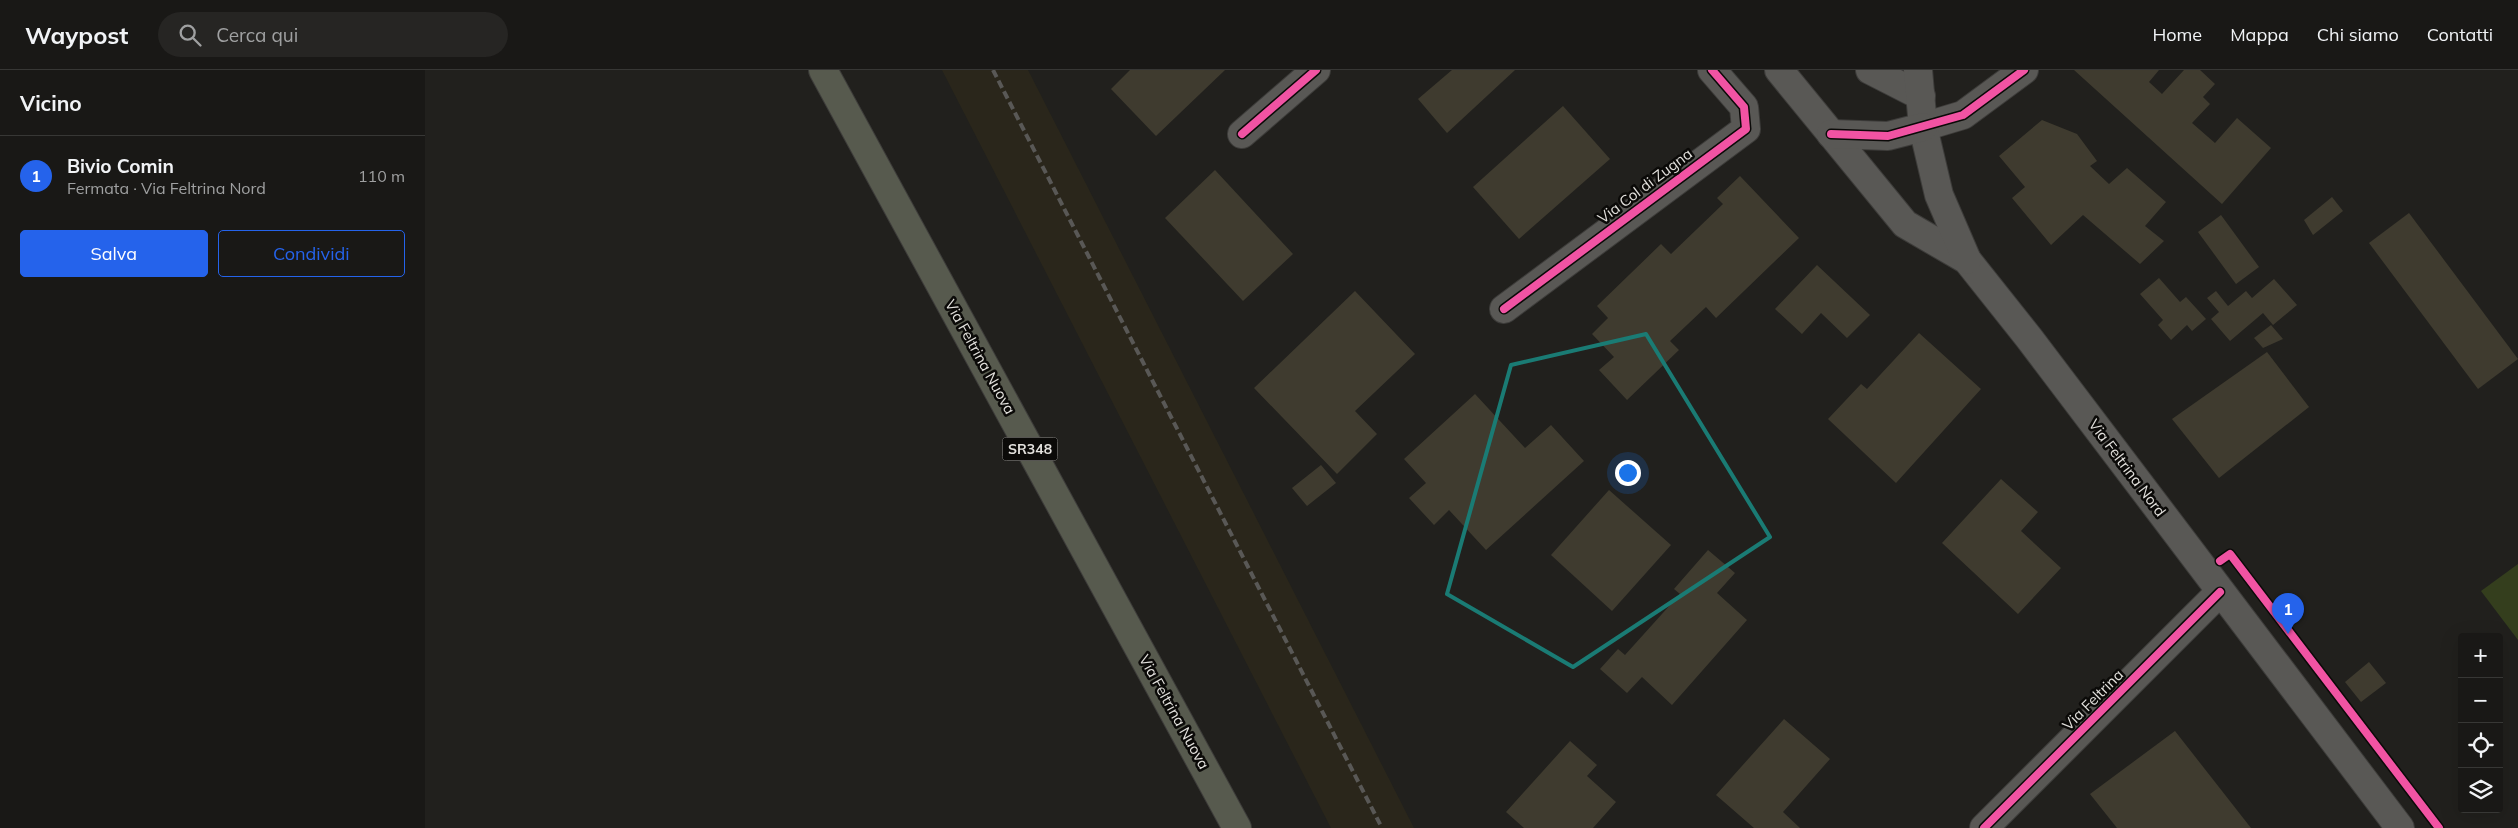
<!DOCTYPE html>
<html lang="it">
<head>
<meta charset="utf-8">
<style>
	:root { --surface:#191816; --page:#262523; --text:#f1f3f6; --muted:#9fa0a1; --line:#373735; --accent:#2563eb }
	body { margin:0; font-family:Mulish,sans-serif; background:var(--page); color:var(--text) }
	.controls { position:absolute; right:15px; bottom:15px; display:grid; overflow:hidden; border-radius:5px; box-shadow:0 5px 20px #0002 }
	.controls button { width:45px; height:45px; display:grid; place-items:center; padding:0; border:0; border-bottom:1px solid var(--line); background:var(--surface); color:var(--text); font:25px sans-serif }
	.you { position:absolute; left:1202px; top:402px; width:18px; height:18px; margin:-12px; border:4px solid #fff; border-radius:50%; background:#1a73e8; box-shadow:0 0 0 8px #1a73e833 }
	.badge { display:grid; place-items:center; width:32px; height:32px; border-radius:50%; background:var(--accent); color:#fff; font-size:16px; font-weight:700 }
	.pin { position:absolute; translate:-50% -41px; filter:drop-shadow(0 1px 2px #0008) }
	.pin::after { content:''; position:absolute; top:26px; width:18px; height:15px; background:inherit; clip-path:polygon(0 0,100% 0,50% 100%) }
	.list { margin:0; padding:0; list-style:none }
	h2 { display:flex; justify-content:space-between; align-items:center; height:65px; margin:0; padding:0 20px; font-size:21px }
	h2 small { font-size:16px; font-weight:400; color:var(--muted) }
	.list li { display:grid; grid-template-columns:32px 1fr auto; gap:15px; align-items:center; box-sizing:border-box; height:80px; padding:0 20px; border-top:1px solid var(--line) }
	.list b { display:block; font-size:19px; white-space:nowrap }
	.list p { margin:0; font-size:16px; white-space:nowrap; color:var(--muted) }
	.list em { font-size:16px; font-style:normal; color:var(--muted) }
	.actions { display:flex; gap:10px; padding:15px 20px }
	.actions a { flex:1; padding:11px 0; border:1px solid var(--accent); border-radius:5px; text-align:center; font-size:18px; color:var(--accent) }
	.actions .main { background:var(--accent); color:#fff }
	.icon { flex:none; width:28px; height:28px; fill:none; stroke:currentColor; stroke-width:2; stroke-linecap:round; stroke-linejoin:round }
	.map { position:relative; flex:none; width:2093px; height:758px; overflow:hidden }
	header { display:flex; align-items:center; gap:30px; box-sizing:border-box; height:70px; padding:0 25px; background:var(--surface); border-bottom:1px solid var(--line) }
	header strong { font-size:24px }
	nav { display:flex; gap:28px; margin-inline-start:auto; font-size:18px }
	.search { width:350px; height:45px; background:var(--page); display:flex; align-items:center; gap:12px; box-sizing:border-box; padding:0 18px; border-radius:28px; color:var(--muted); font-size:19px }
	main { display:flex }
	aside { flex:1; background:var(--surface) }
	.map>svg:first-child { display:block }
</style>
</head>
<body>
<header>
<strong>Waypost</strong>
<div class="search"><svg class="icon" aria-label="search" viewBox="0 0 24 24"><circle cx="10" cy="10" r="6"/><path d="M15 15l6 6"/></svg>Cerca qui</div>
<nav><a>Home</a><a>Mappa</a><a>Chi siamo</a><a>Contatti</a></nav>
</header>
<main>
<aside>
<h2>Vicino<small></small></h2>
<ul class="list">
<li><span class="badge">1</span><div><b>Bivio Comin</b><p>Fermata · Via Feltrina Nord</p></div><em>110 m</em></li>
</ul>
<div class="actions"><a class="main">Salva</a><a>Condividi</a></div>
</aside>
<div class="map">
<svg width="2093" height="758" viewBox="0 0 2093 758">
	<rect width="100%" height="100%" fill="#21201d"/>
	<polygon fill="#2a261b" points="517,0 603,0 989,758 906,758"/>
	<polygon fill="#343e1d" points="2093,494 2093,570 2056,521"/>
	<g fill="#3f3b2f">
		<polygon points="705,0 800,0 731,66 686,19"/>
		<polygon points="1027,0 1090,0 1022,63 993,29"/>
		<polygon points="1649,0 1734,0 1724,12 1737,24 1759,0 1775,0 1790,14 1778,27 1785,34 1767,53 1790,73 1812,48 1846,78 1797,134"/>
		<polygon points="1138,36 1185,89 1094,169 1048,117"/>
		<polygon points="1617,50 1652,64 1672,91 1665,96 1684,114 1702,98 1741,132 1720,156 1739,171 1715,194 1658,145 1626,175 1587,128 1600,117 1574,86"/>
		<polygon points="790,100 868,184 818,231 740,148"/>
		<polygon points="1315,106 1374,168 1291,248 1281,237 1245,271 1254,280 1202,330 1174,300 1189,287 1167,264 1183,248 1172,236 1236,174 1246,184 1298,134 1292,128"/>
		<polygon points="1907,127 1918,141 1888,165 1879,150"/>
		<polygon points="1984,143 2093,289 2053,319 1944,173"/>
		<polygon points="1796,145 1834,197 1811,214 1773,162"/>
		<polygon points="1392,195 1445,245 1422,268 1396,243 1377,264 1350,239"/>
		<polygon points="1734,208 1755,232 1761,227 1781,249 1767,261 1762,255 1746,270 1733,255 1738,250 1715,224"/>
		<polygon points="1849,209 1872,235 1848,255 1838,243 1805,271 1786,249 1794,242 1782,228 1791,221 1803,236 1821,221 1827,228"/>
		<polygon points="930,221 990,284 930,341 952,364 912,404 829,318"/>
		<polygon points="1846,255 1858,269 1838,278 1829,268"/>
		<polygon points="1494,263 1556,319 1471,413 1403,349 1436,314 1442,319"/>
		<polygon points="1842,282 1884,337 1794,408 1747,349"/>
		<polygon points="1050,324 1100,378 1126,355 1159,391 1061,480 1024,440 1009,455 984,428 1001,413 979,389"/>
		<polygon points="896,395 911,413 882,436 867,418"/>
		<polygon points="1576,409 1613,442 1596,461 1636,498 1593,544 1517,473"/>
		<polygon points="1184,420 1246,475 1187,541 1126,485"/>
		<polygon points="1283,480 1310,503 1292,523 1322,550 1247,635 1217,607 1202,623 1175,599 1193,579 1200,585 1255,524 1249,519"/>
		<polygon points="1944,592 1961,613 1936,632 1920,612"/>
		<polygon points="1359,649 1405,689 1358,742 1375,758 1329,758 1291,725"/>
		<polygon points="1750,661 1826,758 1692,758 1665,724"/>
		<polygon points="1145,671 1172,695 1162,706 1191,732 1168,758 1099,758 1081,742"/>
	</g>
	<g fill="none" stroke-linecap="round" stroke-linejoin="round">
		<g stroke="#3d3c3a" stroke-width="30">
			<g id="street">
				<polyline points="1498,57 1538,45 1599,0"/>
				<polyline points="817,64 891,0"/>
				<polyline points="1079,239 1321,59 1319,37 1287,0"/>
				<polyline points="1559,758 1795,522"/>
			</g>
		</g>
		<g stroke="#3d3c3a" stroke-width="30">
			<g id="secondary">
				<polyline points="1354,0 1480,154 1542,190 1604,268 1975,758"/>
				<polyline points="1445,0 1496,26"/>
				<polyline points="1493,0 1498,57 1514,125 1542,190"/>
				<polyline points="1406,64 1463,66 1498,57"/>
			</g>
		</g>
		<g stroke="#3d3c3a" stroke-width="30">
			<polyline id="primary" points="398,0 812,758"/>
		</g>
		<use href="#street" stroke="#595855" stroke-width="28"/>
		<use href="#secondary" stroke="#595855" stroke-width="28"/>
		<use href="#primary" stroke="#575a4e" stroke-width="28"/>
		<polyline stroke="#595856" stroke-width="4" stroke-dasharray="8 4" stroke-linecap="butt" points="568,0 957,758"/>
		<g stroke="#0b0a08" stroke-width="11">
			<g id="cycleway">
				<polyline points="817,64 891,0"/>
				<polyline points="1406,64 1463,66 1538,45 1599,0"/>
				<polyline points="1079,239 1321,59 1319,37 1287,0"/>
				<polyline points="1795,491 1805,484 2014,758"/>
				<polyline points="1559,758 1795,522"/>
			</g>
		</g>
		<use href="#cycleway" stroke="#f153a3" stroke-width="8"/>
	</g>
	<path fill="none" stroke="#1a7b74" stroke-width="4" stroke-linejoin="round" d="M1221 264 1345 467 1148 597 1022 524 1086 295Z"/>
	<g text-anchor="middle" stroke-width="5" stroke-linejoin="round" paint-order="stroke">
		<rect fill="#0b0a08" stroke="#a2a09d" stroke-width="1" x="577.5" y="367.5" width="55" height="23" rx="4"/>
		<g font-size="14" font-weight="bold" fill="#e3e1dd">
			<text x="605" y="384">SR348</text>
		</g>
		<g font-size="15" fill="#e3e1dd" stroke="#0b0a08">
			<text transform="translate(1220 116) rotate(-37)" y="5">Via Col di Zugna</text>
			<text transform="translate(555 287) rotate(61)" y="5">Via Feltrina Nuova</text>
			<text transform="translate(1702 398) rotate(53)" y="5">Via Feltrina Nord</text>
			<text transform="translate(1668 630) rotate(-45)" y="5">Via Feltrina</text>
			<text transform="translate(749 642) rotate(61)" y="5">Via Feltrina Nuova</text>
		</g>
	</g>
</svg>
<div class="controls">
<button>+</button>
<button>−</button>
<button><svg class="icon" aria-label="locate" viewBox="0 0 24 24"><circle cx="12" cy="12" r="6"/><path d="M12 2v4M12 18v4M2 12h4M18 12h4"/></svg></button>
<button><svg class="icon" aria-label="layers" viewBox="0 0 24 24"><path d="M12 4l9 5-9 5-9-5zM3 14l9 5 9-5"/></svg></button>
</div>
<div class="you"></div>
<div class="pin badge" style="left:1863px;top:564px">1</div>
</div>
</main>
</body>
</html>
